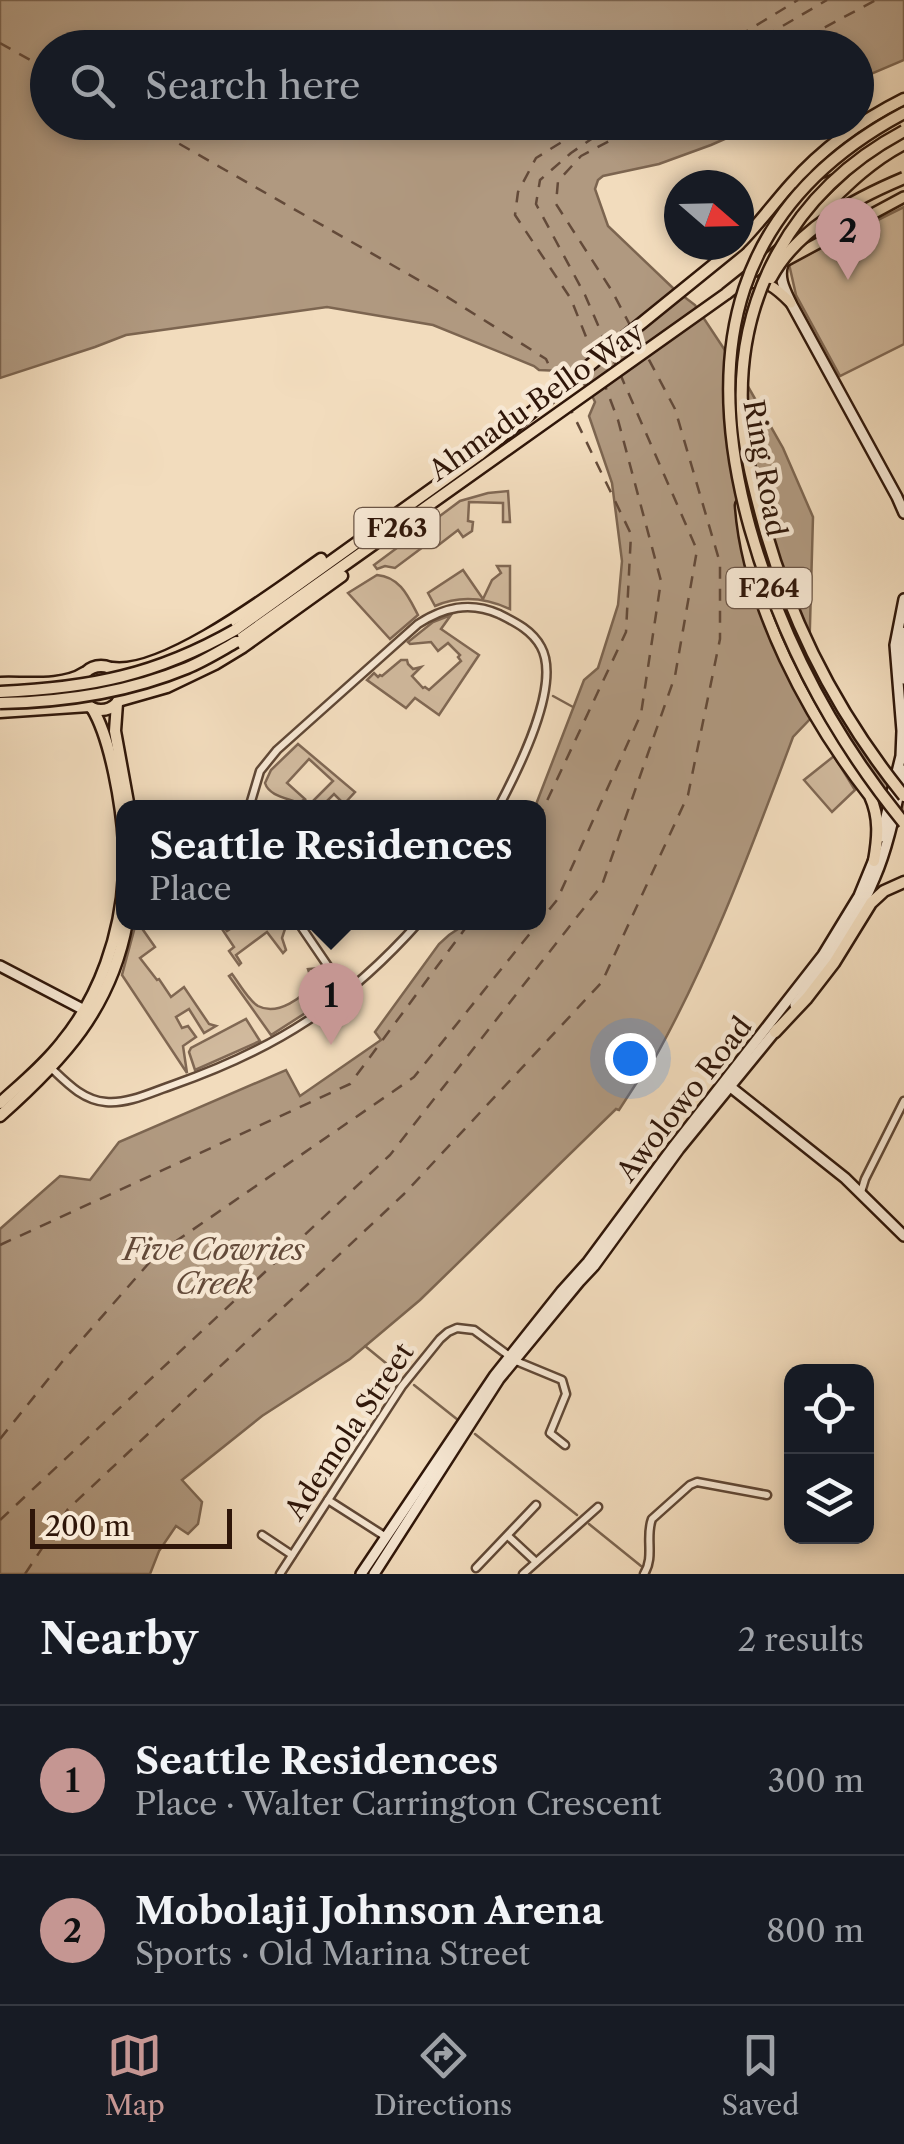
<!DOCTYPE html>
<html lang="en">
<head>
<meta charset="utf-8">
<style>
	:root { --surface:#171b24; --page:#242831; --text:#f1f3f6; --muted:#9ea1a6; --line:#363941; --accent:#c59692 }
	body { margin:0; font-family:"Libre Caslon Text",serif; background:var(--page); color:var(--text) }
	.controls { position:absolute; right:30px; bottom:30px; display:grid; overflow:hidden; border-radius:20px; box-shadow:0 5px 15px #0003 }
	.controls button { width:90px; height:90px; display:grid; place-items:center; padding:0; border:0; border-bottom:2px solid var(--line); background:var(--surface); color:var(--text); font:50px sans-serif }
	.compass { position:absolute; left:664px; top:170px; width:90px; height:90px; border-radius:50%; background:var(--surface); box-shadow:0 5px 15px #0003; rotate:110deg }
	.scale { position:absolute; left:30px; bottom:25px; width:202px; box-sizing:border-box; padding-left:10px; border:5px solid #2f1609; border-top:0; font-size:28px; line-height:35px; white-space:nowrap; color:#2f1609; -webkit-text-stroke:8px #f7e8d4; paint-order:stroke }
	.you { position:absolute; left:630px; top:1058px; width:35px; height:35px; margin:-25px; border:8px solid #fff; border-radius:50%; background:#1a73e8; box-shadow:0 0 0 15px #1a73e833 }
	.badge { display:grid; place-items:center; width:65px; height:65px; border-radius:50%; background:var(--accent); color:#111; font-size:32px; font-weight:700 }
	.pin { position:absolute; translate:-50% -82px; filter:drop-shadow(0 2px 5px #0008) }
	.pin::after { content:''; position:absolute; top:52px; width:35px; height:30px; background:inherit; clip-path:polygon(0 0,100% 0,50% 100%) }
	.popup { position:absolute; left:116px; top:800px; width:430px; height:130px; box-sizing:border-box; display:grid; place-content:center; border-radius:20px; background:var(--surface); filter:drop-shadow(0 2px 8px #0005); font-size:32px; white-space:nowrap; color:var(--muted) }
	.popup b { font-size:38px; color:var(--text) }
	.popup::after { content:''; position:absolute; left:50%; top:100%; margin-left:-20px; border:20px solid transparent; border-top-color:var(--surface) }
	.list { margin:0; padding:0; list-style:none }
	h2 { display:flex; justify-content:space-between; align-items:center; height:130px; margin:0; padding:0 40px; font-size:42px }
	h2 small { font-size:32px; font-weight:400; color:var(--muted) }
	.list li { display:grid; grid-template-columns:65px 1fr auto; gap:30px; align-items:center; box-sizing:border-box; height:150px; padding:0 40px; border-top:2px solid var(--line) }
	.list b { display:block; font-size:38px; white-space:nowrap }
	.list p { margin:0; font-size:32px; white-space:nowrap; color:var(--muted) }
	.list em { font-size:32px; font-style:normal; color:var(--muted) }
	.icon { flex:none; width:55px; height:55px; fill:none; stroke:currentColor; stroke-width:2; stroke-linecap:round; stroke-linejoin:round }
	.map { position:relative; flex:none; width:904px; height:1574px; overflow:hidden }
	.search { position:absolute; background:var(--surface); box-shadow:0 5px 15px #0003; left:30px; right:30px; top:30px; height:110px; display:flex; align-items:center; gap:25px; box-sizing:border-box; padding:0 35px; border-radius:55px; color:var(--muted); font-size:38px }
	.sheet { height:430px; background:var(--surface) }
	nav { display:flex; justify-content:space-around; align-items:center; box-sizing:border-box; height:140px; border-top:2px solid var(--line); background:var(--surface); font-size:28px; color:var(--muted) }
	nav a { display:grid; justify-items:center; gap:5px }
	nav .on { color:var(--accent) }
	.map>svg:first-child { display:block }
</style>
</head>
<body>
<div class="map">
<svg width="904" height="1574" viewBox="0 0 904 1574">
	<rect width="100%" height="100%" fill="#f2dcbd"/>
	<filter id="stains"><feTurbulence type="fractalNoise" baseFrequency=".002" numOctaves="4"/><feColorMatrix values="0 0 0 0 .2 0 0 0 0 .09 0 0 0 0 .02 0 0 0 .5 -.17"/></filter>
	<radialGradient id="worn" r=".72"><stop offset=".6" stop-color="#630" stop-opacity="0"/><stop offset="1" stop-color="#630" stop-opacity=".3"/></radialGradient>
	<g fill="#d1ba9e" stroke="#806854" stroke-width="2.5">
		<polygon points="904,207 904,344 840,376 796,295 789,264"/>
		<polygon points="508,491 510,522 503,522 503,503 469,502 468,521 473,522 472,531 463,537 458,530 436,547 431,541 395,568 385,566 377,569 374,565 460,501 488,493"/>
		<path d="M497 566H510V609C486 598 460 595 435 606L428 593 463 570 483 599 492 580 501 573Z"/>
		<path d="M377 575C400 577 408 596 418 615L390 639 348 593Z"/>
		<polygon points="451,615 441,629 479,655 439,715 415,698 406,708 367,680 374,673 378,677 380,675 382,676 401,660 407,660 408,664 413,669 421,667 412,676 423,688 425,687 429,690 461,661 458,657 460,655 448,643 438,651 431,642 410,644 408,642 433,622"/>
		<path d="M298 744 355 792 344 804 334 794 321 807H307L333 781 309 759 287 783 305 799 299 803C287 798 269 796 265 783L271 770Z"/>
		<polygon points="834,756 855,790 832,812 804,780"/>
		<polygon points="136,923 147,923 141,927 155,947 140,958 157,980 159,979 171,997 184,987 209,1024 216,1026 204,1033 189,1009 176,1017 182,1028 188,1026 196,1037 183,1046 187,1073 122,975"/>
		<polygon points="218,923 221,923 227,931 239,923 287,923 282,938 286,950 283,953 267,932 236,955 241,963 239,965 229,951 234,947"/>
		<path d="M320 968 334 989 332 996 271 1035 229 976 232 974C239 983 248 1000 258 1006 277 1016 305 998 312 981L308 969Z"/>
		<polygon points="246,1019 260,1041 195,1070 189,1052 191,1048"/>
	</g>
	<path fill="#b09980" stroke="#7c6550" stroke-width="2.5" d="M0 0H904V60L857 80 856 48H48V122L761 123 711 145 659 164 603 176 598 180 595 189 608 226 674 289 695 305 742 376 783 448 813 517 809 661V709L812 717 793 737C750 852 706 971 644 1077L641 1076 619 1110 616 1109 420 1300 350 1359 262 1416 182 1480 202 1502 198 1524 188 1534 176 1526 159 1551 150 1574H0V1229L60 1176 90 1180 119 1142 286 1070 300 1096 381 1040 375 1032 439 944 449 935 467 923 538 922V808L535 807 584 680 598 668 618 605 622 561 612 483 589 416 595 402 588 387 562 371 539 370 534 366 433 325 327 307 126 335 95 347 0 378Z"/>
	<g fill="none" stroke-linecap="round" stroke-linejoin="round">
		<g stroke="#7c6550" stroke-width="2.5">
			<polyline points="553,696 573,707"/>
			<polyline points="365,1346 398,1373"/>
			<polyline points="414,1385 458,1420"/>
			<polyline points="475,1434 577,1515"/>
			<polyline points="589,1524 641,1566"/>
		</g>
		<polyline stroke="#b09980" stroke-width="8" points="809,661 850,737 904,811"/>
		<g stroke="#634a39" stroke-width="2.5" stroke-dasharray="12 10" stroke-linecap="butt">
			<polyline points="0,43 48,70"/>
			<polyline points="719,48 798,0"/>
			<polyline points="745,48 827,0"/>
			<polyline points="786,48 876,0"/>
			<polyline points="141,122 436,290 546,359 558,385"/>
			<polyline points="631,327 612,291 556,204 558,181 581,156 645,122"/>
			<polyline points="635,334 643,349"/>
			<polyline points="607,346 585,295 536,204 540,180 571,153 616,122"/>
			<polyline points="611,353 617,369"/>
			<polyline points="594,357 571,299 515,215 518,192 536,158 594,122"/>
			<polyline points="538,820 626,632 631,534 571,410"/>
			<polyline points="0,1245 350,1084 470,922"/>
			<polyline points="0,1439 62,1362 156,1255 414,1077 557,900 641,714 661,581 618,420 604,383"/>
			<polyline points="0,1520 390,1155 602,885 675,676 697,550 621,376"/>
			<polyline points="25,1574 68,1509 404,1194 602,982 688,795 720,639 720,563 675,409 647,356"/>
		</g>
		<g stroke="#604836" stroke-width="11">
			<g id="street">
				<path d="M249 808 260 771 277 750 418 624C444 607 470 601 499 614 515 622 532 630 541 647 562 685 517 772 498 808"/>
				<polyline points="298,922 347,994"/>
				<path d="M49 1066C66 1082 82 1100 106 1102 129 1104 152 1092 173 1085 276 1049 346 1004 419 922"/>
				<polyline points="861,1192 865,1179 904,1101"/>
				<polyline points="328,1500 386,1537"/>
				<polyline points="262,1535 292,1555"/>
				<polyline points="508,1536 536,1562"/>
				<polyline points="476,1568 536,1505"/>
				<polyline points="280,1574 402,1386 440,1339 448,1332 457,1328 474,1330 516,1361 562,1380 566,1394 550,1433 565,1445"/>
				<polyline points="523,1574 598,1507"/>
				<path d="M644 1574C655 1557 645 1537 652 1519L690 1485 697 1482 767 1495"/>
			</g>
		</g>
		<g stroke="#2f1609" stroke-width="14">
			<g id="secondary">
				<path d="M783 264C778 278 785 290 791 303L897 497 904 513"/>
				<polyline points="902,632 904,679"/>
				<polyline points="881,837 901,756 902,731 895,645 904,599"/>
				<polyline points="0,966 90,1013"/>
				<path d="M795 1005C825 964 856 924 875 877 889 845 896 805 904 770"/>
				<polyline points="728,1085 845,1178 904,1236"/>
				<polyline points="361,1574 495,1375 561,1292 588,1262 674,1146 823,955 859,896 875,857"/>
				<polyline points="374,1574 499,1379 579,1282 594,1266 679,1149 777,1029"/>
			</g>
		</g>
		<g stroke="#2f1609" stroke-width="14">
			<g id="primary">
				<polyline points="785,261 904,197"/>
				<path d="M744 284C766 278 776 288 791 303"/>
			</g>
		</g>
		<g stroke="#2f1609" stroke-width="15">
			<g id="highway">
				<polyline points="796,182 836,166 878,135 904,122"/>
				<path d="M739 244C758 225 773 204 791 184 823 148 860 121 904 99"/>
				<path d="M741 505C748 605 809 718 870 796 880 818 878 838 874 861"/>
				<polyline points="235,630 479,455 738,245"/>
				<path d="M236 642 726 294C750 275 774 255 797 234 832 202 861 166 904 144"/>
				<circle cx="101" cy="688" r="22"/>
				<path d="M112 668C164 676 278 589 321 559"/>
				<path d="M0 683C25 682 63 687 84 673"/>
				<polyline points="118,701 167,687 215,664 243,647 342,576"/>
				<polyline points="117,703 115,731 129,808"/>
				<path d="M92 708C111 739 122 807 124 844"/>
				<polyline points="0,712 89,706"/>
				<polyline points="775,1032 807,998 834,963 871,903 884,891 904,882"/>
				<path d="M0 1103C21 1084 44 1065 62 1042 100 996 121 934 124 875"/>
				<path d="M0 1116C63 1060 111 1009 127 922"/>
			</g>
		</g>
		<use href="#street" stroke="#f7e8d4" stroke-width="6"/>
		<use href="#secondary" stroke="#f7e8d4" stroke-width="9"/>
		<use href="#primary" stroke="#f2dcbd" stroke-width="9"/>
		<use href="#highway" stroke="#f2dcbd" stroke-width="10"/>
		<g stroke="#2f1609" stroke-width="15" stroke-linecap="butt">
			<g id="highway-bridge">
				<path d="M904 113C733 204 701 351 750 528 781 638 832 735 904 823"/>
				<path d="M904 131C793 190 732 299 743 425 746 460 756 495 765 529 793 627 840 717 904 796"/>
				<path d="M771 278C797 229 854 199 904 178"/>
				<path d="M0 692C90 688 156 675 235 630"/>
				<path d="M0 703C62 702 129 692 187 668 204 661 220 651 236 642"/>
			</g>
		</g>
		<use href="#highway-bridge" stroke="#f2dcbd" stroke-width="10"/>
	</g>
	<g text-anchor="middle" stroke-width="9" stroke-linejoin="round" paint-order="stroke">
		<g fill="#f7e8d4" stroke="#6b5546" stroke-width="2.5">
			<rect x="354.5" y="508" width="85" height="40" rx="8"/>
			<rect x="726.5" y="568" width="85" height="40" rx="8"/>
		</g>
		<g font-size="25" font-weight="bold" fill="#2f1609">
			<text x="397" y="537">F263</text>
			<text x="769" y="597">F264</text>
		</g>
		<g font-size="28" fill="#2f1609" stroke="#f7e8d4">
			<text transform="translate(536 401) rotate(-35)" y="10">Ahmadu Bello Way</text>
			<text transform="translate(765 468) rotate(80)" y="10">Ring Road</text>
			<text transform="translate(684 1099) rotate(-52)" y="10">Awolowo Road</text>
			<text transform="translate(349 1431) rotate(-56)" y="10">Ademola Street</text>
		</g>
		<g font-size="30" font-style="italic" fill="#634a39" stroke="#f7e8d4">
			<text x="214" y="1260">Five Cowries<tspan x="214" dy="34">Creek</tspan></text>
		</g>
	</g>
	<rect width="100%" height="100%" filter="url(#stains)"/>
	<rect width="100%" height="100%" fill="url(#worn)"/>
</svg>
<div class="controls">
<button><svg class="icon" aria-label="locate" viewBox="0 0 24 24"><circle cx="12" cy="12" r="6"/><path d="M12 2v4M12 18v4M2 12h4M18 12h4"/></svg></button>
<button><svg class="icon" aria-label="layers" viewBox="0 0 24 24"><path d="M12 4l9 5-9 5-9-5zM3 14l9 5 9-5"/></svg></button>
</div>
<svg class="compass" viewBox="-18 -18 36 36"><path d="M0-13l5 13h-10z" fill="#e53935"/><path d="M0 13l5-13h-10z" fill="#9ea1a6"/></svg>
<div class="scale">200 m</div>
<div class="you"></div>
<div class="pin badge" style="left:331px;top:1045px">1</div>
<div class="popup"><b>Seattle Residences</b>Place</div>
<div class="pin badge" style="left:848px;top:280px">2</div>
<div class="search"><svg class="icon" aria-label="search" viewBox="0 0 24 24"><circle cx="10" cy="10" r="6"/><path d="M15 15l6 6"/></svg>Search here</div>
</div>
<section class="sheet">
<h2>Nearby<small>2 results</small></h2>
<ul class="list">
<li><span class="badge">1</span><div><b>Seattle Residences</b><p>Place · Walter Carrington Crescent</p></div><em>300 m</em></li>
<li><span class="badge">2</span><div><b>Mobolaji Johnson Arena</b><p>Sports · Old Marina Street</p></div><em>800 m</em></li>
</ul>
</section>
<nav>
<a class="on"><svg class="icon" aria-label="map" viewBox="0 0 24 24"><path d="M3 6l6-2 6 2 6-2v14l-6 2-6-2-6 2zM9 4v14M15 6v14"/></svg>Map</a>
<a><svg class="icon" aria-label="directions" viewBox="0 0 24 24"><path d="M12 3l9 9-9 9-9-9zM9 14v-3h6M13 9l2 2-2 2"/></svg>Directions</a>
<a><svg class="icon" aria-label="saved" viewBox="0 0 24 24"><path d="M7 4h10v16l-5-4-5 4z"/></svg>Saved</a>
</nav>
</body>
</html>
